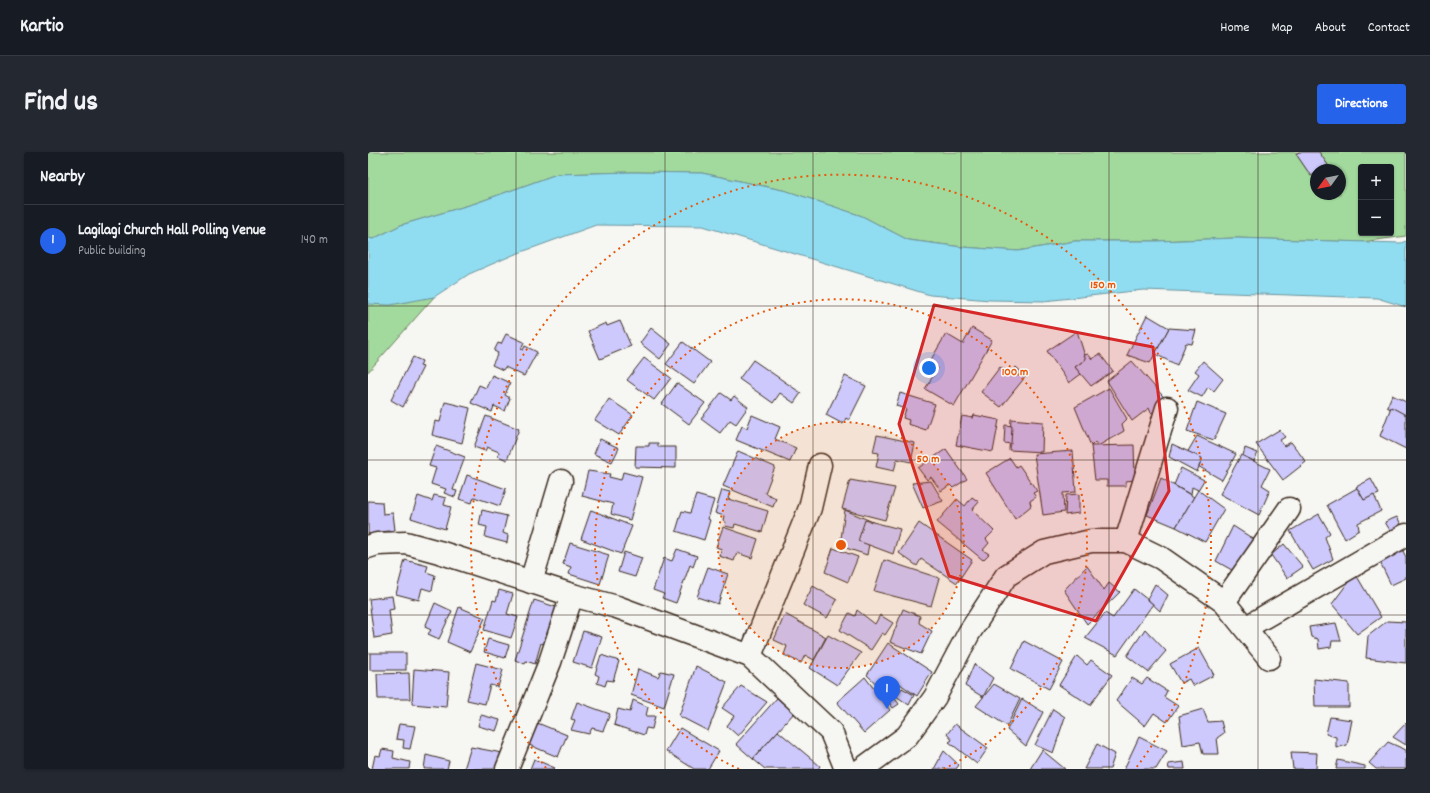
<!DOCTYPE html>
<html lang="en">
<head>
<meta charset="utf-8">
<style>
	:root { --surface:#171b24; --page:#242831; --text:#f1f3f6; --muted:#9ea1a6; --line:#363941; --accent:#2563eb }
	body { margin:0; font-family:Dekko,sans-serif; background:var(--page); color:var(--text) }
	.controls { position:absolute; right:12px; top:12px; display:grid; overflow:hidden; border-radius:4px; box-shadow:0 1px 3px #0004 }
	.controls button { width:36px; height:36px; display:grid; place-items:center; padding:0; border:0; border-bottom:1px solid var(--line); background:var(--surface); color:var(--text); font:20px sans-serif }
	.compass { position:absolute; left:942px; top:12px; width:36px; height:36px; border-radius:50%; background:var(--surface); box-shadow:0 1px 3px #0004; rotate:237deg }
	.you { position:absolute; left:561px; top:216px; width:14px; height:14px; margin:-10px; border:3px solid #fff; border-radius:50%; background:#1a73e8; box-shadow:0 0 0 6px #1a73e833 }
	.badge { display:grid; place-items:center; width:26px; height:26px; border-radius:50%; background:var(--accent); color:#fff; font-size:13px; font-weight:700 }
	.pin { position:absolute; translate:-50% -33px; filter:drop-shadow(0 1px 2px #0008) }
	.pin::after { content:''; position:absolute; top:21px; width:14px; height:12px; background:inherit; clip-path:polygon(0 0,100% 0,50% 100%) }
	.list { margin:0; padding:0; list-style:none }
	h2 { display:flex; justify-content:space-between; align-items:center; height:52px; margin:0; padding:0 16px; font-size:17px }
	h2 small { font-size:13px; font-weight:400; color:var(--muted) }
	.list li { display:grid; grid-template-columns:26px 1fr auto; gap:12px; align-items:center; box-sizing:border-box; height:72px; padding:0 16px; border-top:1px solid var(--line) }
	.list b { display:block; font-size:15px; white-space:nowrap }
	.list p { margin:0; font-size:13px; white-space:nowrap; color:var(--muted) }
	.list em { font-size:13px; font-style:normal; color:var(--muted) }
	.map { position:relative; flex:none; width:1038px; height:617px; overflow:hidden; border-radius:4px }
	header { display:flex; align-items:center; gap:24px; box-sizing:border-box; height:56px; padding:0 20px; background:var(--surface); border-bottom:1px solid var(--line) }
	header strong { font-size:19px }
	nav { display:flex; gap:22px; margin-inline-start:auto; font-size:14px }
	.intro { display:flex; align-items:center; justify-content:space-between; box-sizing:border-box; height:96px; padding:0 24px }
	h1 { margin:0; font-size:28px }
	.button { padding:10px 18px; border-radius:4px; background:var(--accent); color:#fff; font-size:14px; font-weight:700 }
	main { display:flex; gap:24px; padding:0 24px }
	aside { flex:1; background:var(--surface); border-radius:4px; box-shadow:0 1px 3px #0004 }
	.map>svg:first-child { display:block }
</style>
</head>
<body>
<header>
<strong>Kartio</strong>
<nav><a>Home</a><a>Map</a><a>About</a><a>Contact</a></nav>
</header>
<div class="intro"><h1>Find us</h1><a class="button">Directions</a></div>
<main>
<aside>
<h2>Nearby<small></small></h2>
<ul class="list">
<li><span class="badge">1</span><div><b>Lagilagi Church Hall Polling Venue</b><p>Public building</p></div><em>140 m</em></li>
</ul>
</aside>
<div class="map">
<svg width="1038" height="617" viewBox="0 0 1038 617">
	<rect width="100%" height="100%" fill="#f6f6f2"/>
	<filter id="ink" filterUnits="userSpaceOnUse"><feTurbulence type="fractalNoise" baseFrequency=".025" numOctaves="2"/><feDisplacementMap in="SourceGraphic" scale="8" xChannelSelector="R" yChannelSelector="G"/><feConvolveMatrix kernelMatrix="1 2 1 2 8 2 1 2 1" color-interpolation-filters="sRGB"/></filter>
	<g filter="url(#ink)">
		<g fill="#a2d99d" stroke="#6e825e" fill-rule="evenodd">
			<path d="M0 0H1038V84L993 90 867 86 789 89H707L650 99 594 95 540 88 494 64 419 39 334 21 264 20 189 22 108 51 33 73 5 87 0 86ZM993 15H1023V81H993ZM948 18H972V42H948Z"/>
			<polygon points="66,145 0,220 0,149"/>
		</g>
		<polygon fill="#90ddf1" stroke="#6e959d" points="264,20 334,21 419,39 494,64 540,88 594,95 650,99 707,89 789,89 867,86 1033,91 1038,89 1038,155 1009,146 775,138 676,149 622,148 562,143 335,74 228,73 145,103 101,122 66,145 22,153 0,152 0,86 5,87 33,73 108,51 189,22"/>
		<g fill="#cdc9fc" stroke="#3b2a1e">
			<polygon points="931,0 951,0 960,13 952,18 948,18 948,21 943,24 928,2"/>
			<polygon points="779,163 801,176 782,211 759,203"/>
			<polygon points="252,169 263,194 232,207 220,179 238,171 239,174"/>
			<polygon points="283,176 303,192 292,207 272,191"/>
			<polygon points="604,176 624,188 586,254 557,237 570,216 561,211 578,182 595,192"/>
			<polygon points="801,176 828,178 824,192 818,191 809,213 787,202"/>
			<polygon points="709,179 718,207 707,215 713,222 701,231 679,199"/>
			<polygon points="138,182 156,190 153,197 155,198 157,194 169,200 156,224 137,215 135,218 124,213 130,201 126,199 130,191 133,192"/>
			<polygon points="315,190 342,210 326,232 298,212"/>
			<polygon points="720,202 724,207 732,202 745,219 723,234 707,215 718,207 716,203"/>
			<polygon points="45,205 54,209 52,214 55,215 35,255 23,248"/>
			<polygon points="276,206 303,226 286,248 259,228"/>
			<polygon points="385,208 433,241 426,251 412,241 405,251 371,227"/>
			<polygon points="764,209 801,251 783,261 781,256 764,269 739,229"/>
			<polygon points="835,209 855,227 846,239 840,235 834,245 820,238 831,222 827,219"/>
			<polygon points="632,215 641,221 648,215 658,224 633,255 613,240"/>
			<polygon points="124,223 142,231 137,243 142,246 137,259 126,254 124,260 103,251 111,233 118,236"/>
			<polygon points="477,224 498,234 481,268 478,266 475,272 458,263"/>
			<polygon points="309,231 337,251 321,272 294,252"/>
			<polygon points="741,236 759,267 754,272 756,279 730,294 727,290 723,294 707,255"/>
			<polygon points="353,241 363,248 366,244 380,255 368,272 362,268 352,281 333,267"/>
			<polygon points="532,241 567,252 558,278 540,272 541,268 535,266 538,257 528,254"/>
			<polygon points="1024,243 1038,250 1038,266 1019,255"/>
			<polygon points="241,247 265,263 251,283 227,268"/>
			<polygon points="77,250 102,256 94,291 64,283 67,269 72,270"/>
			<polygon points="829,250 858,262 846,288 819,279"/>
			<polygon points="1023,255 1038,263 1038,297 1012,284"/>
			<polygon points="384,263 412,275 407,287 428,296 422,310 368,288 374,274 379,276"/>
			<polygon points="606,263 631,268 625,300 588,293 594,264 605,266"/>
			<polygon points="118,264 151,277 139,308 130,304 131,300 119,295 117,299 106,295"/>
			<polygon points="643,267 675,270 674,300 641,298"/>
			<polygon points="637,273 644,274 643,292 636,291"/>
			<polygon points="911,278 917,285 912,288 916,294 923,290 938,310 915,328 888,292"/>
			<polygon points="509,283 547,291 543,310 529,307 526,319 508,315 511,301 505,300"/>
			<polygon points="829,284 868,302 854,328 816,306"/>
			<polygon points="232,287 251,296 244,310 226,302"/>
			<polygon points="281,291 290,291 290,295 308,295 308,316 267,315 268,294 281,294"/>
			<polygon points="804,292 834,306 829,320 801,305"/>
			<polygon points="766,293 767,328 758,329 758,334 739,334 739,328 727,328 723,294"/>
			<polygon points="68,294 97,305 85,338 89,339 87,345 76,341 78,337 63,332 68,316 61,314"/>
			<polygon points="877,296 890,301 886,309 875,304"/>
			<polygon points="578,297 599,327 585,336 582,333 573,339 563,325 559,328 550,316"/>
			<polygon points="370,299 407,315 397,341 408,346 405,355 355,334"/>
			<polygon points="705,299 708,340 695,341 696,360 675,363 666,302"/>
			<polygon points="873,303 902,317 894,333 902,338 891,363 852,342"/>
			<polygon points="642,306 648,315 651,313 669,339 665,341 668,345 662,349 663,354 647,367 618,321"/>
			<polygon points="813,316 836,328 830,338 824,335 823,343 806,333"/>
			<polygon points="220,319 242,322 241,325 253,328 255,320 274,325 262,368 243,362 245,352 214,344"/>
			<polygon points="99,323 138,337 132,354 106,345 104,351 91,347"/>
			<polygon points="793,326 826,345 808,375 779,363"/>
			<polygon points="1003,327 1011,342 996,348 988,335"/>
			<polygon points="482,328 527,336 517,368 474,357"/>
			<polygon points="563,329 575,349 555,356 544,331"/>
			<polygon points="989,336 996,348 1006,343 1013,359 990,371 991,378 977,387 959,353"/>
			<polygon points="354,338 362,340 360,347 400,359 394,380 367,372 366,376 357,374 358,370 355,368 356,364 347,361"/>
			<polygon points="830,338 856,357 837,390 808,375"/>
			<polygon points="711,342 711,361 697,363 698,343"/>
			<polygon points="66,343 78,346 76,353 83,355 77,377 43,366 50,344 64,349"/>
			<polygon points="328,343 346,348 340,367 342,368 336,388 308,379 314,359 322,361"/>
			<polygon points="604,345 611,350 604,358 626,379 618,387 621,391 615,398 621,402 615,408 569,370 589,347 597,354"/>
			<polygon points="0,349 14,350 15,362 25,361 27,378 0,382"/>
			<polygon points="114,358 139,364 135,381 140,383 139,391 117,385 119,375 111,373"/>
			<polygon points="223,358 264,374 253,402 213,387"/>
			<polygon points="477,358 505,370 499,403 472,394"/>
			<polygon points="951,362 962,381 957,385 965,407 945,418 922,379"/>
			<polygon points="1029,365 1034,374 1023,380 1017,370"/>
			<polygon points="497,368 532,377 525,402 490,389"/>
			<polygon points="551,371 604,408 589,431 553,407 549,414 531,401"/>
			<polygon points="865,374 890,390 869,421 848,409"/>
			<polygon points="355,375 390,387 384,406 369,401 366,409 351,404 354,397 348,395"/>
			<polygon points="202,391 241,403 232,432 201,422 203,415 195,412"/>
			<polygon points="916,392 935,415 919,426 903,403"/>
			<polygon points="465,396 490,405 480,430 457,420"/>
			<polygon points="309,397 329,404 325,415 322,413 308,451 294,446 296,442 285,438 296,406 304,409"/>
			<polygon points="1034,397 1038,405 1038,426 1023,433 1011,408"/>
			<polygon points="256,400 274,406 267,425 250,420"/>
			<polygon points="37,408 60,414 58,420 67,423 64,439 54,436 51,448 28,442"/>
			<polygon points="516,408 571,426 563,454 506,439"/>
			<polygon points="719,414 736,438 741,431 752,440 719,472 696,438"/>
			<polygon points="340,415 360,422 350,452 329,445"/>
			<polygon points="987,421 1013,465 989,482 964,452"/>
			<polygon points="787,432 800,443 792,459 779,447"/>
			<polygon points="445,434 469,448 459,466 435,453"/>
			<polygon points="766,437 785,452 749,503 717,486 737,461 745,466"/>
			<polygon points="131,438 145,442 139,462 150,465 143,486 116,478 125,448 128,449"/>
			<polygon points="24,444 26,457 21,458 24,483 6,486 1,447"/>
			<polygon points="166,448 188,455 176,492 173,491 167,512 158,509 157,512 147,508"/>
			<polygon points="67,451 84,459 71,487 60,482 63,478 57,475"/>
			<polygon points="91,455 117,466 102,500 79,490"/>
			<polygon points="535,457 552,464 551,471 564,479 553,502 522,490"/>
			<polygon points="489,458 507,472 512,463 525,471 517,483 514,481 503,498 472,478 481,461 487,464"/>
			<polygon points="417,462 458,485 446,508 437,503 433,511 416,503 419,494 406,488"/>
			<polygon points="1019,469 1038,470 1038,511 998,506 1000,484"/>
			<polygon points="968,471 973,489 964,489 963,495 951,497 950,487 943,485 941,475"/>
			<polygon points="777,477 798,499 780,520 759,504"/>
			<polygon points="215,479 234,485 224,516 205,510"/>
			<polygon points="460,483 493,501 469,533 442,516"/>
			<polygon points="120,487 141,493 137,506 116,500"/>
			<polygon points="656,489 695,510 681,537 643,517"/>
			<polygon points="520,491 564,520 549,544 532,532 524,547 499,523"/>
			<polygon points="831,496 846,523 825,534 821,527 813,531 802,512"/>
			<rect x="2" y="501" width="36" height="17"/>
			<polygon points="233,503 251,509 245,529 239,528 237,534 229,531 231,524 227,522"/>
			<polygon points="709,504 719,513 723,508 744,523 722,553 691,533"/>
			<polygon points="108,511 135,518 130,535 122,533 117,552 99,548"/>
			<polygon points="606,512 625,526 615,545 597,534"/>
			<polygon points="328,514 359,530 340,579 311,564"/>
			<polygon points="46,517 81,520 78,555 44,552"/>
			<polygon points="270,517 290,525 293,519 306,522 296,555 263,543"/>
			<polygon points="41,521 42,547 10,547 9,522"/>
			<polygon points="497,525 522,558 496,581 469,550"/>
			<polygon points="764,526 774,532 779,526 799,539 796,545 810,554 799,570 786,561 777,574 748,549"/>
			<polygon points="946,527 981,531 981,555 947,555"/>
			<polygon points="626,532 652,547 639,574 608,554"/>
			<polygon points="373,534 399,550 370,584 359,574 366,564 354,556"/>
			<polygon points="534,536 546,543 541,553 528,544"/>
			<polygon points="522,540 531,552 525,556 516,544"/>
			<polygon points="409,546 426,561 385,607 368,592"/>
			<polygon points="654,547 675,560 658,594 639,578"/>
			<polygon points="265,548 280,555 278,564 287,564 284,577 278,576 276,583 246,573 250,557 262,560"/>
			<polygon points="209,550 242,562 235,579 224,576 221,582 203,578 207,568 203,567"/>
			<polygon points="685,557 697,565 685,601 667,593"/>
			<polygon points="835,557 840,570 853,569 856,581 849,586 851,602 835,602 832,590 815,593 811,564"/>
			<polygon points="113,563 132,568 128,579 110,574"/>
			<polygon points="962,565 984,568 979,593 968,596 968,585 958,582"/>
			<polygon points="167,570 199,583 190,605 159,592"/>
			<polygon points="1038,571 1038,593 1025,585"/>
			<polygon points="31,572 47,574 42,597 35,596 36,588 28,587"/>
			<polygon points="587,572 620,596 609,612 581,590 584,588 579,582"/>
			<polygon points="312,576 351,599 340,617 326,617 298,599"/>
			<polygon points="410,579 452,614 450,617 397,617 385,607"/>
			<polygon points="771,585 799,599 788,617 756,617"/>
			<polygon points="1020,590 1038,598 1038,617 1008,617 1001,611"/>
			<polygon points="729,592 747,602 742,617 716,617"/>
			<polygon points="103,595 134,601 129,617 96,617"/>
			<polygon points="14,597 26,599 25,606 42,610 41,617 4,617 7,603 12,604"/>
			<polygon points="674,598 697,617 662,617"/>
			<polygon points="576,599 591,613 588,617 566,617"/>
			<polygon points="923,600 949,601 948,617 925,617"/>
			<polygon points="58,603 81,609 79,617 56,617"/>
			<polygon points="166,607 187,616 186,617 162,617"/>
			<polygon points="970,608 997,614 997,617 968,617"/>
			<polygon points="816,610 817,617 801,617 800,612"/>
		</g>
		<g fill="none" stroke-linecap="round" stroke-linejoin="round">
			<g stroke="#3b2a1e" stroke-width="25">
				<g id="minor">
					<polyline points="758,389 799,256"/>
					<polyline points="0,395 9,392 38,391 71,400 204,443 249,455 382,504 463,580 478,617"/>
					<polyline points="163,430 193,329"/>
					<polyline points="856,450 921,357"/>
					<polyline points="877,476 1038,383"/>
					<polyline points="382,504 442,356 452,313"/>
					<polyline points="139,617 182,510 204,443"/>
					<polyline points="494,617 539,584 567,545 601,481 638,424 676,400 723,389 758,389 793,406 856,450 901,506"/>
				</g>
			</g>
			<use href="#minor" stroke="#f6f6f2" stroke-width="22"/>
		</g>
	</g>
	<path fill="#d62828" fill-opacity="0.2" stroke="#d62828" stroke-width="3" stroke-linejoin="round" d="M566 153 785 195 801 339 728 469 581 424 531 272Z"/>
	<path fill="none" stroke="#3b2a1e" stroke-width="1" stroke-opacity="0.55" d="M148 0V617M297 0V617M445 0V617M593 0V617M741 0V617M890 0V617M0 154H1038M0 308H1038M0 463H1038"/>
	<circle cx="473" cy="393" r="123" fill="#e8590c" fill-opacity=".12"/>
	<g fill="none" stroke="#e8590c" stroke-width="2" stroke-dasharray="2 4">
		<circle cx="473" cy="393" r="123"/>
		<path d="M371 617A246 246 0 1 1 575 617"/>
		<path d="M178 616A370 370 0 1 1 768 616"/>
	</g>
	<circle cx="473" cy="393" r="6" fill="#e8590c" stroke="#f6f6f2" stroke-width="2"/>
	<g font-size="12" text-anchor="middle" font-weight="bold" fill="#e8590c" stroke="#f6f6f2" stroke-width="3" stroke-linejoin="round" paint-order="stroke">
		<text x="735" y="136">150 m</text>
		<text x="647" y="223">100 m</text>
		<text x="560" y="310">50 m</text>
	</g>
</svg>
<div class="controls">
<button>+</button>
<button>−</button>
</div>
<svg class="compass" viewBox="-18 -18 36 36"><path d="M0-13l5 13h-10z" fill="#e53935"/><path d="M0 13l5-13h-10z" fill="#9ea1a6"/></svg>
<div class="you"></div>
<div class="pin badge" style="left:519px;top:557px">1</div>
</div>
</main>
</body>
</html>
